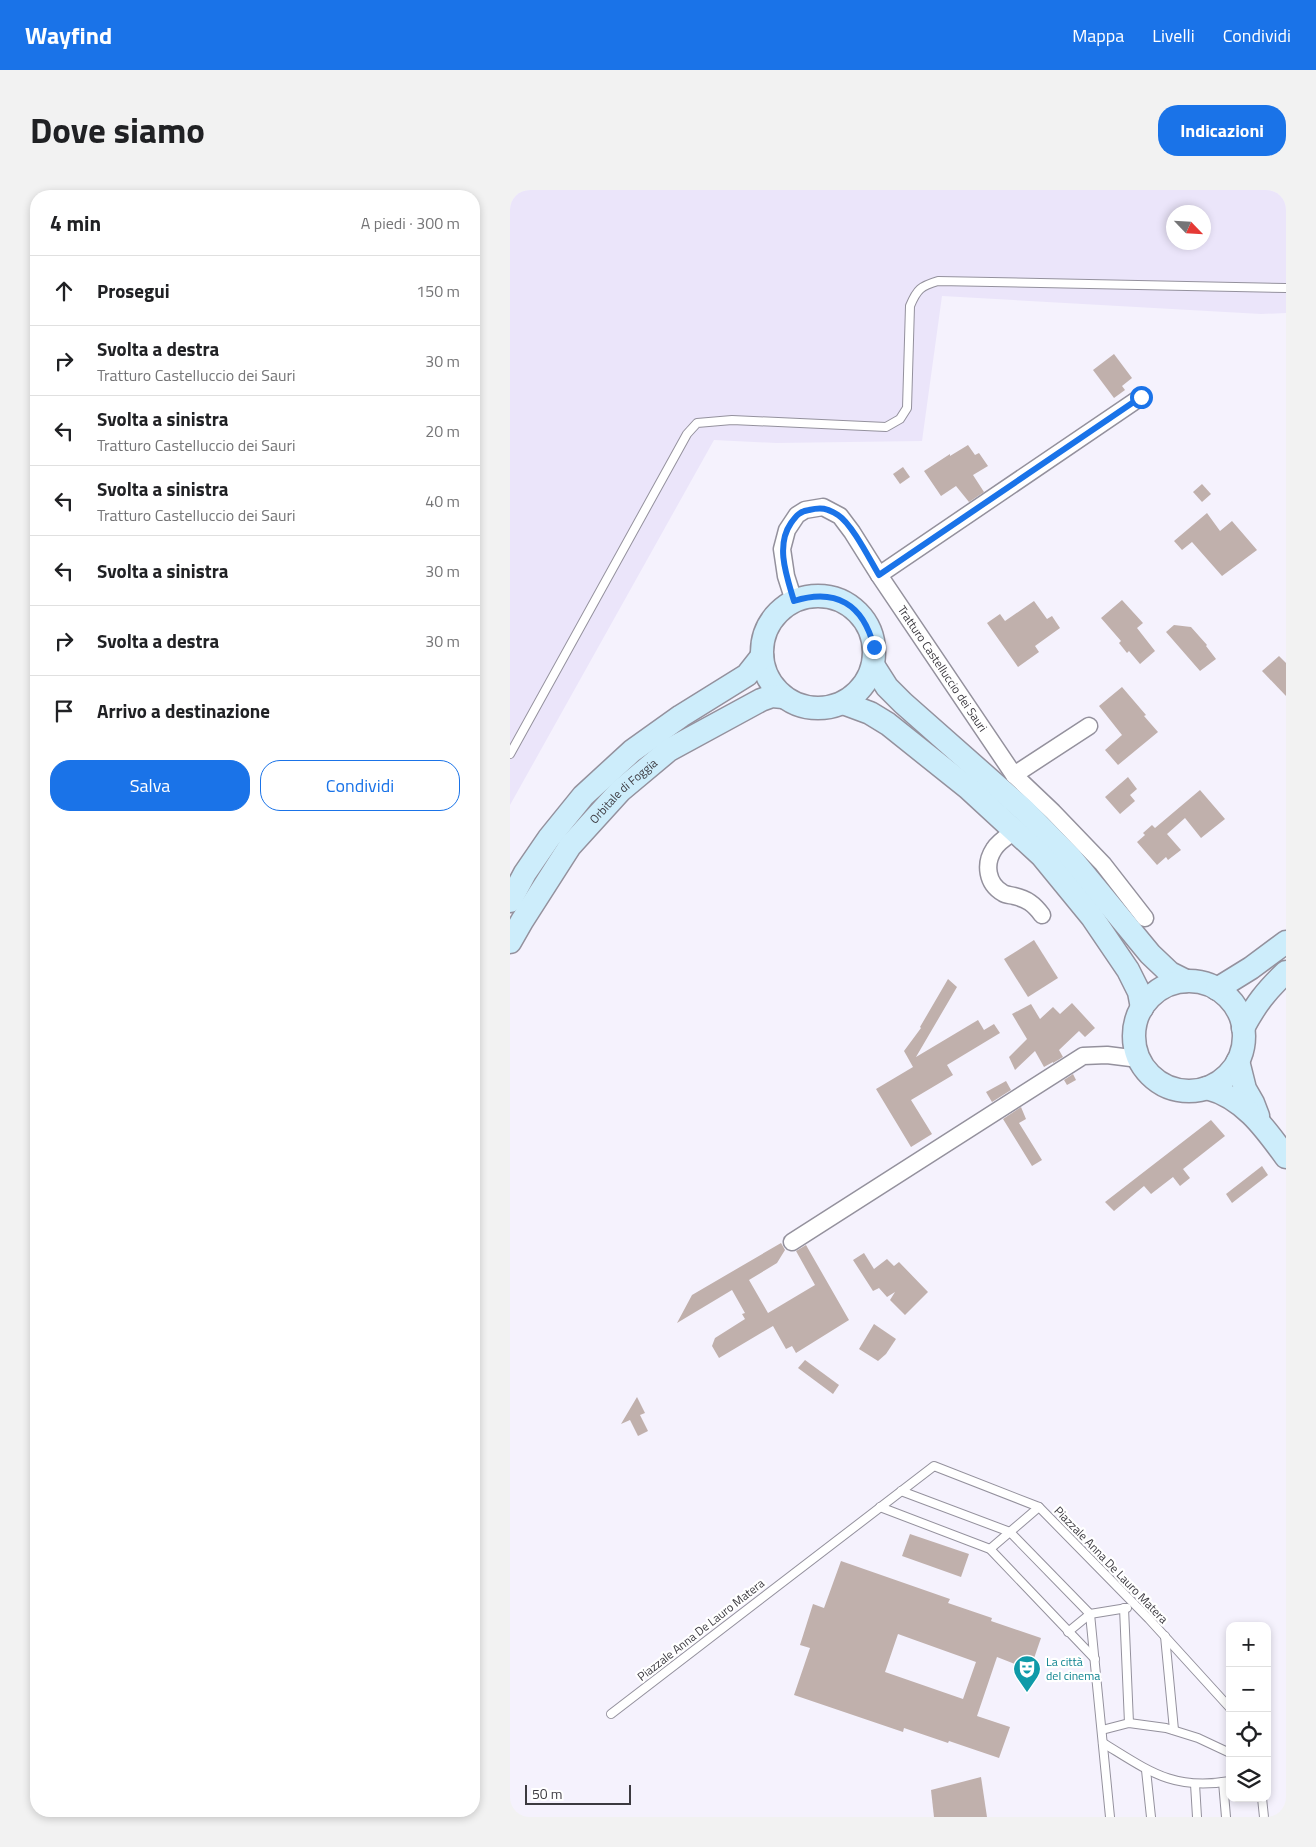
<!DOCTYPE html>
<html lang="it">
<head>
<meta charset="utf-8">
<style>
	:root { --surface:#fff; --page:#f2f2f2; --text:#202124; --muted:#757577; --line:#e0e0e0; --accent:#1a73e8 }
	body { margin:0; font-family:"Titillium Web",sans-serif; background:var(--page); color:var(--text) }
	.controls { position:absolute; right:15px; bottom:15px; display:grid; overflow:hidden; border-radius:10px; box-shadow:0 2px 8px #0003 }
	.controls button { width:45px; height:45px; display:grid; place-items:center; padding:0; border:0; border-bottom:1px solid var(--line); background:var(--surface); color:var(--text); font:25px sans-serif }
	.compass { position:absolute; left:656px; top:15px; width:45px; height:45px; border-radius:50%; background:var(--surface); box-shadow:0 2px 8px #0003; rotate:115deg }
	.scale { position:absolute; left:15px; bottom:12px; width:106px; box-sizing:border-box; padding-left:5px; border:2px solid #3c3a40; border-top:0; font-size:14px; line-height:18px; white-space:nowrap; color:#3c3a40; -webkit-text-stroke:4px #fff; paint-order:stroke }
	.stop { position:absolute; width:15px; height:15px; margin:-11px; border:4px solid #1a73e8; border-radius:50%; background:#fff }
	.stop.end { background:#1a73e8; border-color:#fff; box-shadow:0 1px 5px #0008 }
	.list { margin:0; padding:0; list-style:none }
	h2 { display:flex; justify-content:space-between; align-items:center; height:65px; margin:0; padding:0 20px; font-size:21px }
	h2 small { font-size:16px; font-weight:400; color:var(--muted) }
	.list li { display:grid; grid-template-columns:32px 1fr auto; gap:15px; align-items:center; box-sizing:border-box; height:70px; padding:0 20px; border-top:1px solid var(--line) }
	.list b { display:block; font-size:19px; white-space:nowrap }
	.list p { margin:0; font-size:16px; white-space:nowrap; color:var(--muted) }
	.list em { font-size:16px; font-style:normal; color:var(--muted) }
	.actions { display:flex; gap:10px; padding:15px 20px }
	.actions a { flex:1; padding:11px 0; border:1px solid var(--accent); border-radius:20px; text-align:center; font-size:18px; color:var(--accent) }
	.actions .main { background:var(--accent); color:#fff }
	.icon { flex:none; width:28px; height:28px; fill:none; stroke:currentColor; stroke-width:2; stroke-linecap:round; stroke-linejoin:round }
	.map { position:relative; flex:none; width:776px; height:1627px; overflow:hidden; border-radius:20px }
	header { display:flex; align-items:center; gap:30px; box-sizing:border-box; height:70px; padding:0 25px; background:var(--accent); color:#fff }
	header strong { font-size:24px }
	nav { display:flex; gap:28px; margin-inline-start:auto; font-size:18px }
	.intro { display:flex; align-items:center; justify-content:space-between; box-sizing:border-box; height:120px; padding:0 30px }
	h1 { margin:0; font-size:35px }
	.button { padding:12px 22px; border-radius:20px; background:var(--accent); color:#fff; font-size:18px; font-weight:700 }
	main { display:flex; gap:30px; padding:0 30px }
	aside { flex:1; background:var(--surface); border-radius:20px; box-shadow:0 2px 8px #0003 }
	.map>svg:first-child { display:block }
</style>
</head>
<body>
<header>
<strong>Wayfind</strong>
<nav><a>Mappa</a><a>Livelli</a><a>Condividi</a></nav>
</header>
<div class="intro"><h1>Dove siamo</h1><a class="button">Indicazioni</a></div>
<main>
<aside>
<h2>4 min<small>A piedi · 300 m</small></h2>
<ul class="list">
<li><svg class="icon" aria-label="ahead" viewBox="0 0 24 24"><path d="M12 20V5M6 11l6-6 6 6"/></svg><div><b>Prosegui</b></div><em>150 m</em></li>
<li><svg class="icon" aria-label="right" viewBox="0 0 24 24"><path d="M7 20v-9h11M14 6l5 5-5 5"/></svg><div><b>Svolta a destra</b><p>Tratturo Castelluccio dei Sauri</p></div><em>30 m</em></li>
<li><svg class="icon" aria-label="left" viewBox="0 0 24 24"><path d="M17 20v-9H6M10 6l-5 5 5 5"/></svg><div><b>Svolta a sinistra</b><p>Tratturo Castelluccio dei Sauri</p></div><em>20 m</em></li>
<li><svg class="icon" aria-label="left" viewBox="0 0 24 24"><path d="M17 20v-9H6M10 6l-5 5 5 5"/></svg><div><b>Svolta a sinistra</b><p>Tratturo Castelluccio dei Sauri</p></div><em>40 m</em></li>
<li><svg class="icon" aria-label="left" viewBox="0 0 24 24"><path d="M17 20v-9H6M10 6l-5 5 5 5"/></svg><div><b>Svolta a sinistra</b></div><em>30 m</em></li>
<li><svg class="icon" aria-label="right" viewBox="0 0 24 24"><path d="M7 20v-9h11M14 6l5 5-5 5"/></svg><div><b>Svolta a destra</b></div><em>30 m</em></li>
<li><svg class="icon" aria-label="arrive" viewBox="0 0 24 24"><path d="M6 21V4h12l-3 4 3 4H6"/></svg><div><b>Arrivo a destinazione</b></div></li>
</ul>
<div class="actions"><a class="main">Salva</a><a>Condividi</a></div>
</aside>
<div class="map">
<svg width="776" height="1627" viewBox="0 0 776 1627">
	<rect width="100%" height="100%" fill="#f5f2fd"/>
	<path fill="#ebe5fa" fill-rule="evenodd" d="M0 0H776V123L751 124 432 106 412 251 266 253 204 250 0 615ZM664 22H694V52H664Z"/>
	<g fill="#c0b0ac" fill-rule="evenodd">
		<polygon points="604,164 622,188 612,196 615,200 604,208 583,180"/>
		<polygon points="458,255 465,265 469,263 478,276 463,285 474,302 459,312 446,296 431,306 414,281 440,264 440,266"/>
		<polygon points="393,277 400,287 390,294 383,284"/>
		<polygon points="692,294 701,304 692,312 683,302"/>
		<polygon points="697,323 710,341 722,331 747,360 712,386 682,352 672,360 664,351"/>
		<polygon points="612,410 633,433 627,438 645,461 630,474 619,461 617,463 609,453 611,451 591,428"/>
		<polygon points="524,411 537,429 542,426 550,438 525,456 529,462 508,477 477,433 490,424 495,431"/>
		<polygon points="664,435 681,437 697,455 696,456 706,469 690,481 656,442"/>
		<polygon points="769,466 776,473 776,506 752,481"/>
		<polygon points="612,497 636,525 634,526 648,542 608,575 595,560 612,545 589,516"/>
		<polygon points="618,587 627,599 620,605 625,611 610,624 595,607"/>
		<polygon points="690,600 715,629 691,648 675,628 657,644 671,660 658,670 656,667 647,675 627,652 635,645 633,643 642,635 645,638"/>
		<polygon points="524,750 548,788 518,807 494,769"/>
		<polygon points="438,789 447,797 406,867 468,830 474,840 484,834 490,843 437,875 443,885 401,910 422,944 401,957 366,899 403,877 394,861 411,838 410,837"/>
		<polygon points="562,813 585,838 575,847 569,841 549,860 553,867 543,873 543,872 534,877 525,861 505,880 499,867 517,849 502,824 521,814 530,829 543,817 550,824"/>
		<polygon points="563,884 566,890 557,895 554,890"/>
		<polygon points="496,891 501,900 482,912 476,902"/>
		<polygon points="511,917 516,929 509,933 532,970 522,976 493,929"/>
		<polygon points="701,930 715,946 673,979 680,988 670,996 663,987 641,1004 634,996 604,1021 595,1012"/>
		<polygon points="752,976 758,985 722,1013 716,1004"/>
		<polygon points="271,1053 275,1060 267,1073 239,1090 258,1123 305,1095 286,1061 296,1055 339,1130 286,1163 282,1156 276,1159 263,1136 209,1168 202,1156 205,1148 235,1129 232,1124 235,1123 222,1100 167,1133 182,1105"/>
		<polygon points="354,1063 364,1079 377,1069 384,1076 389,1072 418,1102 395,1125 380,1110 385,1102 377,1107 369,1098 363,1101 343,1070"/>
		<polygon points="364,1134 386,1149 376,1164 368,1171 349,1159"/>
		<polygon points="295,1170 329,1195 323,1204 288,1178"/>
		<polygon points="127,1207 135,1223 130,1225 138,1241 128,1246 120,1230 111,1234"/>
		<polygon points="400,1344 459,1364 451,1387 392,1366"/>
		<path d="M331 1371 440 1409 438 1413 482 1428 481 1431 531 1448 520 1480 487 1467 467 1526 500 1537 489 1568 439 1551 438 1553 394 1538 393 1542 284 1505 300 1458 290 1455 303 1414 314 1418ZM388 1444 466 1472 453 1509 375 1482Z"/>
		<polygon points="471,1587 477,1627 424,1627 421,1600"/>
	</g>
	<g fill="none" stroke-linecap="round" stroke-linejoin="round">
		<g stroke="#94919d" stroke-width="10">
			<g id="lane">
				<path d="M0 564 177 244 187 233 222 230 376 237 390 229 397 218 400 116C407 99 411 96 428 91L776 98"/>
				<polyline points="391,1301 500,1342 580,1424 600,1627"/>
				<polyline points="370,1317 480,1359 585,1469"/>
				<polyline points="480,1359 529,1317"/>
				<polyline points="614,1418 619,1533"/>
				<polyline points="558,1442 580,1424 617,1418"/>
				<polyline points="655,1446 664,1540"/>
				<polyline points="101,1524 424,1276 529,1317 639,1429 720,1518"/>
				<polyline points="592,1540 619,1533 656,1538 688,1548 720,1563"/>
				<path d="M593 1553C639 1581 663 1601 720 1591"/>
				<polyline points="636,1580 641,1627"/>
				<polyline points="713,1592 716,1627"/>
				<polyline points="685,1594 687,1627"/>
				<polyline points="752,1608 754,1627"/>
			</g>
		</g>
		<g stroke="#94919d" stroke-width="19">
			<g id="street">
				<polyline points="369,385 631,207"/>
				<path id="s1" d="M284 411 276 386 272 359 277 340 287 325 295 320 313 317 330 326 342 342 369 385 504 585 543 622 593 674 635 728"/>
				<polyline points="504,585 579,536"/>
				<path d="M505 641C498 646 489 651 484 659 474 674 477 694 493 703 496 705 500 705 504 706 517 709 524 714 532 725"/>
				<polyline points="282,1052 573,866 597,865 629,869"/>
			</g>
		</g>
		<g stroke="#94919d" stroke-width="25">
			<g id="secondary">
				<circle cx="308" cy="462" r="56"/>
				<polyline points="363,475 377,497 393,513 514,620 561,668 640,764 660,783 676,791"/>
				<polyline points="333,513 360,523 378,534 458,598 532,666 582,727 618,780 629,802 632,818"/>
				<polyline points="0,711 15,683 39,648 73,606 122,561 171,526 237,485 252,466"/>
				<path id="s2" d="M0 752 12 731 60 656 110 601 159 560 251 510 262 506 273 507"/>
				<circle cx="679" cy="846" r="55"/>
				<polyline points="707,799 741,778 776,752"/>
				<path d="M733 838C746 814 756 801 776 782"/>
				<polyline points="728,871 735,899 743,913 748,926"/>
				<path d="M697 898C733 907 755 938 776 967"/>
			</g>
		</g>
		<use href="#lane" stroke="#fff" stroke-width="8"/>
		<use href="#street" stroke="#fff" stroke-width="16"/>
		<use href="#secondary" stroke="#cdedfb" stroke-width="22"/>
	</g>
	<g fill="none" stroke-linecap="round" stroke-linejoin="round">
		<path stroke="#1a73e8" stroke-width="6" d="M364 457C353 414 326 398 284 411 277 387 265 356 281 333 286 326 290 321 299 320 311 317 317 318 328 325 342 334 360 370 369 385L631 207"/>
	</g>
	<defs>
		<g id="theatre-pin" transform="scale(1.4375)"><path d="M0 17L-7.5 6A9.5 9.5 0 1 1 7.5 6Z" fill="#0f9aa8" stroke="#fff"/><path d="M-5-5.5Q0-4 5-5.5V0Q5 5 0 6Q-5 5-5 0ZM-3.3-2.5H-1v1.5H-3.3ZM1-2.5H3.3v1.5H1ZM-2.8 1Q0 5.5 2.8 1Z" fill="#fff"/></g>
	</defs>
	<g fill-rule="evenodd">
		<use href="#theatre-pin" x="517" y="1479"/>
	</g>
	<g text-anchor="middle" stroke-width="4.5" stroke-linejoin="round" paint-order="stroke">
		<g font-size="12" fill="#3c3a40" stroke="#fff">
			<text dy="4" stroke="none"><textPath href="#s1" startOffset="322">Tratturo Castelluccio dei Sauri</textPath></text>
			<text dy="4" stroke="none"><textPath href="#s2" startOffset="190">Orbitale di Foggia</textPath></text>
			<text transform="translate(601 1375) rotate(46)" y="4">Piazzale Anna De Lauro Matera</text>
			<text transform="translate(191 1440) rotate(-38)" y="4">Piazzale Anna De Lauro Matera</text>
		</g>
		<g font-size="12" fill="#0d838f" stroke="#fff" text-anchor="start">
			<text x="536" y="1476">La città<tspan x="536" dy="14">del cinema</tspan></text>
		</g>
	</g>
</svg>
<div class="controls">
<button>+</button>
<button>−</button>
<button><svg class="icon" aria-label="locate" viewBox="0 0 24 24"><circle cx="12" cy="12" r="6"/><path d="M12 2v4M12 18v4M2 12h4M18 12h4"/></svg></button>
<button><svg class="icon" aria-label="layers" viewBox="0 0 24 24"><path d="M12 4l9 5-9 5-9-5zM3 14l9 5 9-5"/></svg></button>
</div>
<svg class="compass" viewBox="-18 -18 36 36"><path d="M0-13l5 13h-10z" fill="#e53935"/><path d="M0 13l5-13h-10z" fill="#757577"/></svg>
<div class="scale">50 m</div>
<div class="stop" style="left:631px;top:207px"></div>
<div class="stop end" style="left:364px;top:457px"></div>
</div>
</main>
</body>
</html>
